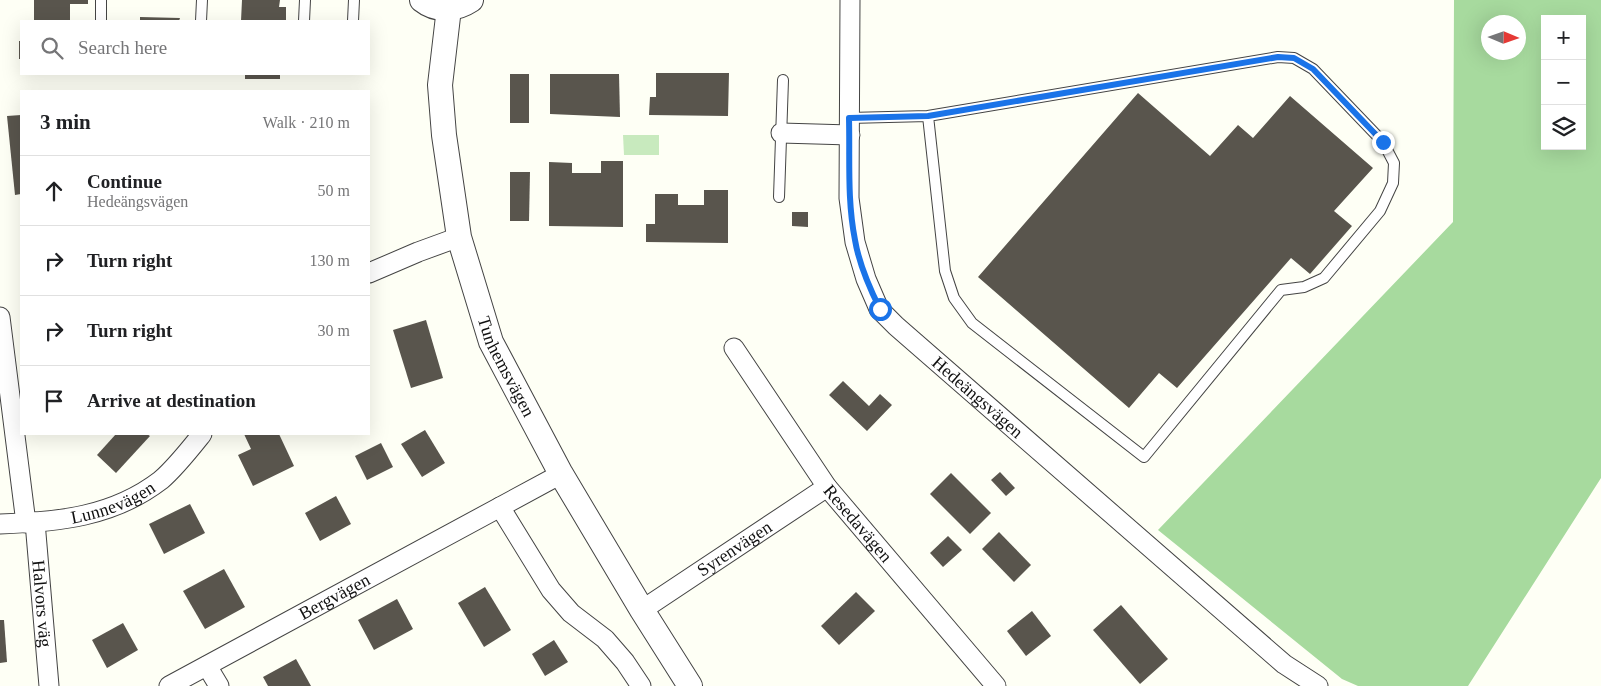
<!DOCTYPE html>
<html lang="en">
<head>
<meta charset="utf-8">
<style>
	:root { --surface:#fff; --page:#f6f6f6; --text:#202124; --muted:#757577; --line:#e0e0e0 }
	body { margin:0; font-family:Georgia,serif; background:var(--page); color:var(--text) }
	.controls { position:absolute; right:15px; top:15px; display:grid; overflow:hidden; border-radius:0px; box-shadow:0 5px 20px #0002 }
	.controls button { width:45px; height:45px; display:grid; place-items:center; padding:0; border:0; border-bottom:1px solid var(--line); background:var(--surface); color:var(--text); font:25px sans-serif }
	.compass { position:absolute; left:1481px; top:15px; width:45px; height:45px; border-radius:50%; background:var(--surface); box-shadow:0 5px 20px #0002; rotate:92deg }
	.stop { position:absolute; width:15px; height:15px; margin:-11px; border:4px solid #1a73e8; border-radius:50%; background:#fff }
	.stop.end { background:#1a73e8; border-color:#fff; box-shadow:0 1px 5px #0008 }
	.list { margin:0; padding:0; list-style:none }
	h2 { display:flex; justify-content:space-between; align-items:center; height:65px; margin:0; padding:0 20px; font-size:21px }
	h2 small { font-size:16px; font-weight:400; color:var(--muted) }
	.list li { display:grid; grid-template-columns:32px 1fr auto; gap:15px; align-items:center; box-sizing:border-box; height:70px; padding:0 20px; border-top:1px solid var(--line) }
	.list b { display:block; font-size:19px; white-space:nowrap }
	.list p { margin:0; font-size:16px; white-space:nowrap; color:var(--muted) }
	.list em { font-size:16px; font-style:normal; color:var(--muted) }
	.icon { flex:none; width:28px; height:28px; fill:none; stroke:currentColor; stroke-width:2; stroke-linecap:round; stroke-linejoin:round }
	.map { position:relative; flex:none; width:1601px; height:686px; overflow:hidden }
	.search { position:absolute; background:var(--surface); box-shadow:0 5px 20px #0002; left:20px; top:20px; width:350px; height:55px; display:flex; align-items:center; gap:12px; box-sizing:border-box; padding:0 18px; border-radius:0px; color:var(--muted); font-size:19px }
	.panel { position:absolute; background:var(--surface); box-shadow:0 5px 20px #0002; left:20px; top:90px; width:350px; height:345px; border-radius:0px }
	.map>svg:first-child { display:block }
</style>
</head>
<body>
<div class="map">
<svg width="1601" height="686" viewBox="0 0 1601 686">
	<rect width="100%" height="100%" fill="#fefff5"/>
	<polygon fill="#c8eabe" points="623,135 659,135 659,155 624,155"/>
	<path fill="#a7da9e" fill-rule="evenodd" d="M1454 0H1601V478L1468 686H1358L1342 679 1158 530 1453 222ZM1545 19H1582V146H1545ZM1488 22H1518V52H1488Z"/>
	<g fill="#59554d">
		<polygon points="34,0 88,0 88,4 70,4 70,21 34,21"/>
		<polygon points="242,0 280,0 279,7 286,7 286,21 241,21"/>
		<polygon points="140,17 180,18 179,21 140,21"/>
		<rect x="19" y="41" width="2" height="18"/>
		<polygon points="656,73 729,73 728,116 649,115 650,97 656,97"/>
		<rect x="245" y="74" width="35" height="5"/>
		<rect x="510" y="74" width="19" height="49"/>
		<polygon points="550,74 619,74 620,117 550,114"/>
		<polygon points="1138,93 1210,156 1238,125 1253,138 1290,96 1373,168 1334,211 1352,226 1310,274 1291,258 1177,388 1159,373 1129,408 978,277"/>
		<polygon points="21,115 21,194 15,195 7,116"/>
		<polygon points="601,161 623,161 623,227 549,226 549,162 572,163 572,173 601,173"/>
		<polygon points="510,172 530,172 529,221 510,221"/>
		<polygon points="704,190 728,190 728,243 646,242 646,224 655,224 655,194 678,194 678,205 704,205"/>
		<polygon points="792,212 808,212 808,227 792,226"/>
		<polygon points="426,320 443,378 411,388 393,330"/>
		<polygon points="843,381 869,406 880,394 892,405 867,431 829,395"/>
		<polygon points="425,430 445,463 422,477 401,444"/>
		<polygon points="116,434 147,434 150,436 116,473 97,455"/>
		<polygon points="244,434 279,434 294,466 253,486 238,455 251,449"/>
		<polygon points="381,443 393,467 367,480 355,456"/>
		<polygon points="1000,472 1015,488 1006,496 991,480"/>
		<polygon points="951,473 991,513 970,534 930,494"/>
		<polygon points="336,496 351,524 320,541 305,513"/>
		<polygon points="190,504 205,533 164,554 149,524"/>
		<polygon points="999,532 1031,565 1014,582 982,549"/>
		<polygon points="948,536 962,550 943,567 930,553"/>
		<polygon points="224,569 245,607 205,629 183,591"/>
		<polygon points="485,587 511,630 484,647 458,603"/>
		<polygon points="856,592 875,611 839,645 821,626"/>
		<polygon points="397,599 413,629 374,650 358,620"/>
		<polygon points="1121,605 1168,659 1140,684 1093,630"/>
		<polygon points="1032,611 1051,636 1026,656 1007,631"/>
		<polygon points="0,620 4,620 7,662 0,663"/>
		<polygon points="123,623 138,650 107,668 92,640"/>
		<polygon points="554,640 568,662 545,676 532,654"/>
		<polygon points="296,659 311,686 268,686 263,677"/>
	</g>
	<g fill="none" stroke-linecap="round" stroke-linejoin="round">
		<g stroke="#444" stroke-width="12">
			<g id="service">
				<polyline points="101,21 101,0"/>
				<polyline points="201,21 202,0"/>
				<polyline points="304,21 305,0"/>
				<polyline points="353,21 354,0"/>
				<polyline points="849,118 928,116 945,271 954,298 972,323 1144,457 1281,290 1304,287 1324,278 1380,211 1393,183 1394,163 1383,142 1313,69 1294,58 1278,57 928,116"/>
				<polyline points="779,197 783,80"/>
			</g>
		</g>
		<g stroke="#444" stroke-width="21">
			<g id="minor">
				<path id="s1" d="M850 0 849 198 855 242 866 279 879 309 896 326 1284 664 1318 686"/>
				<polyline points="781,133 850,135"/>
				<polyline points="369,273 418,252 459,237"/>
				<polyline points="0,317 26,523"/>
				<path id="s2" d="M734 348 827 487 996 686"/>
				<polyline points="500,507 551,590 571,613 605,639 625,662 641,686"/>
				<path id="s3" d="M35 522 49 686"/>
				<path id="s4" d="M0 524C58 522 113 517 161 480 176 467 190 449 202 434"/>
				<path id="s5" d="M642 610 827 487"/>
				<polyline points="207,666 219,686"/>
				<path id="s6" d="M169 686 561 474"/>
			</g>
		</g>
		<g stroke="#444" stroke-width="26">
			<g id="tertiary">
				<path d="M422 0C437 12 456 10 471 0"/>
				<path id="s7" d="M449 8 440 85 444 135 459 237 491 342 561 474 642 610 690 686"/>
			</g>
		</g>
		<use href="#service" stroke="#fff" stroke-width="10"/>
		<use href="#minor" stroke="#fff" stroke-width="19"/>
		<use href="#tertiary" stroke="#fff" stroke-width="24"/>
	</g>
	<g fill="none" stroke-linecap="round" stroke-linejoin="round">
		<path stroke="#1a73e8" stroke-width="6" d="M880 309C869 287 859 264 855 240 847 200 850 159 849 118L928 116 1278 57 1294 58 1313 69 1383 142"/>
	</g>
	<g text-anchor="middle" stroke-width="5" stroke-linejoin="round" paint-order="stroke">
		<g font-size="18" fill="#111" stroke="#fff">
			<text dy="6" stroke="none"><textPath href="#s7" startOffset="369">Tunhemsvägen</textPath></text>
			<text dy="6" stroke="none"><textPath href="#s1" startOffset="446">Hedeängsvägen</textPath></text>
			<text dy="6" stroke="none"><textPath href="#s4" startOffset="116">Lunnevägen</textPath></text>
			<text dy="6" stroke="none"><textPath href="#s2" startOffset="215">Resedavägen</textPath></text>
			<text dy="6" stroke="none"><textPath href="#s5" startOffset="111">Syrenvägen</textPath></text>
			<text dy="6" stroke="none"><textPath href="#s6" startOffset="188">Bergvägen</textPath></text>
			<text dy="6" stroke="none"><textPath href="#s3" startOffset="82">Halvors väg</textPath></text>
		</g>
	</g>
</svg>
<div class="controls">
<button>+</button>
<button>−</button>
<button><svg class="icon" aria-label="layers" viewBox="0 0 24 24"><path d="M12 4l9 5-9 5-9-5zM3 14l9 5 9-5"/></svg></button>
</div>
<svg class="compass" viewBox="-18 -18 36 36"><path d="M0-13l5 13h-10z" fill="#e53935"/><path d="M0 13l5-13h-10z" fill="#757577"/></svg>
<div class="stop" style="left:880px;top:309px"></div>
<div class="stop end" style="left:1383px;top:142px"></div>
<div class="search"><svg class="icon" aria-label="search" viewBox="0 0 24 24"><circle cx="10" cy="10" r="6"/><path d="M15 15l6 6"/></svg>Search here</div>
<section class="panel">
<h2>3 min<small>Walk · 210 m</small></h2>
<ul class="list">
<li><svg class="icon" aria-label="ahead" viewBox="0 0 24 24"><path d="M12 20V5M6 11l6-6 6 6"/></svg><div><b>Continue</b><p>Hedeängsvägen</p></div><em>50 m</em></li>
<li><svg class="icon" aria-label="right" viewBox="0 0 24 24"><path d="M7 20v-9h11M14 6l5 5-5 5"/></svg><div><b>Turn right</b></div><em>130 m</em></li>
<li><svg class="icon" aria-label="right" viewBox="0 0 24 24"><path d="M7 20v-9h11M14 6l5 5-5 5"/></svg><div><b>Turn right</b></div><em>30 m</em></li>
<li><svg class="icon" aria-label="arrive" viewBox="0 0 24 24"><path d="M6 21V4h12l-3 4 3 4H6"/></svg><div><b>Arrive at destination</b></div></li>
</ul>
</section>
</div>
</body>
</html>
